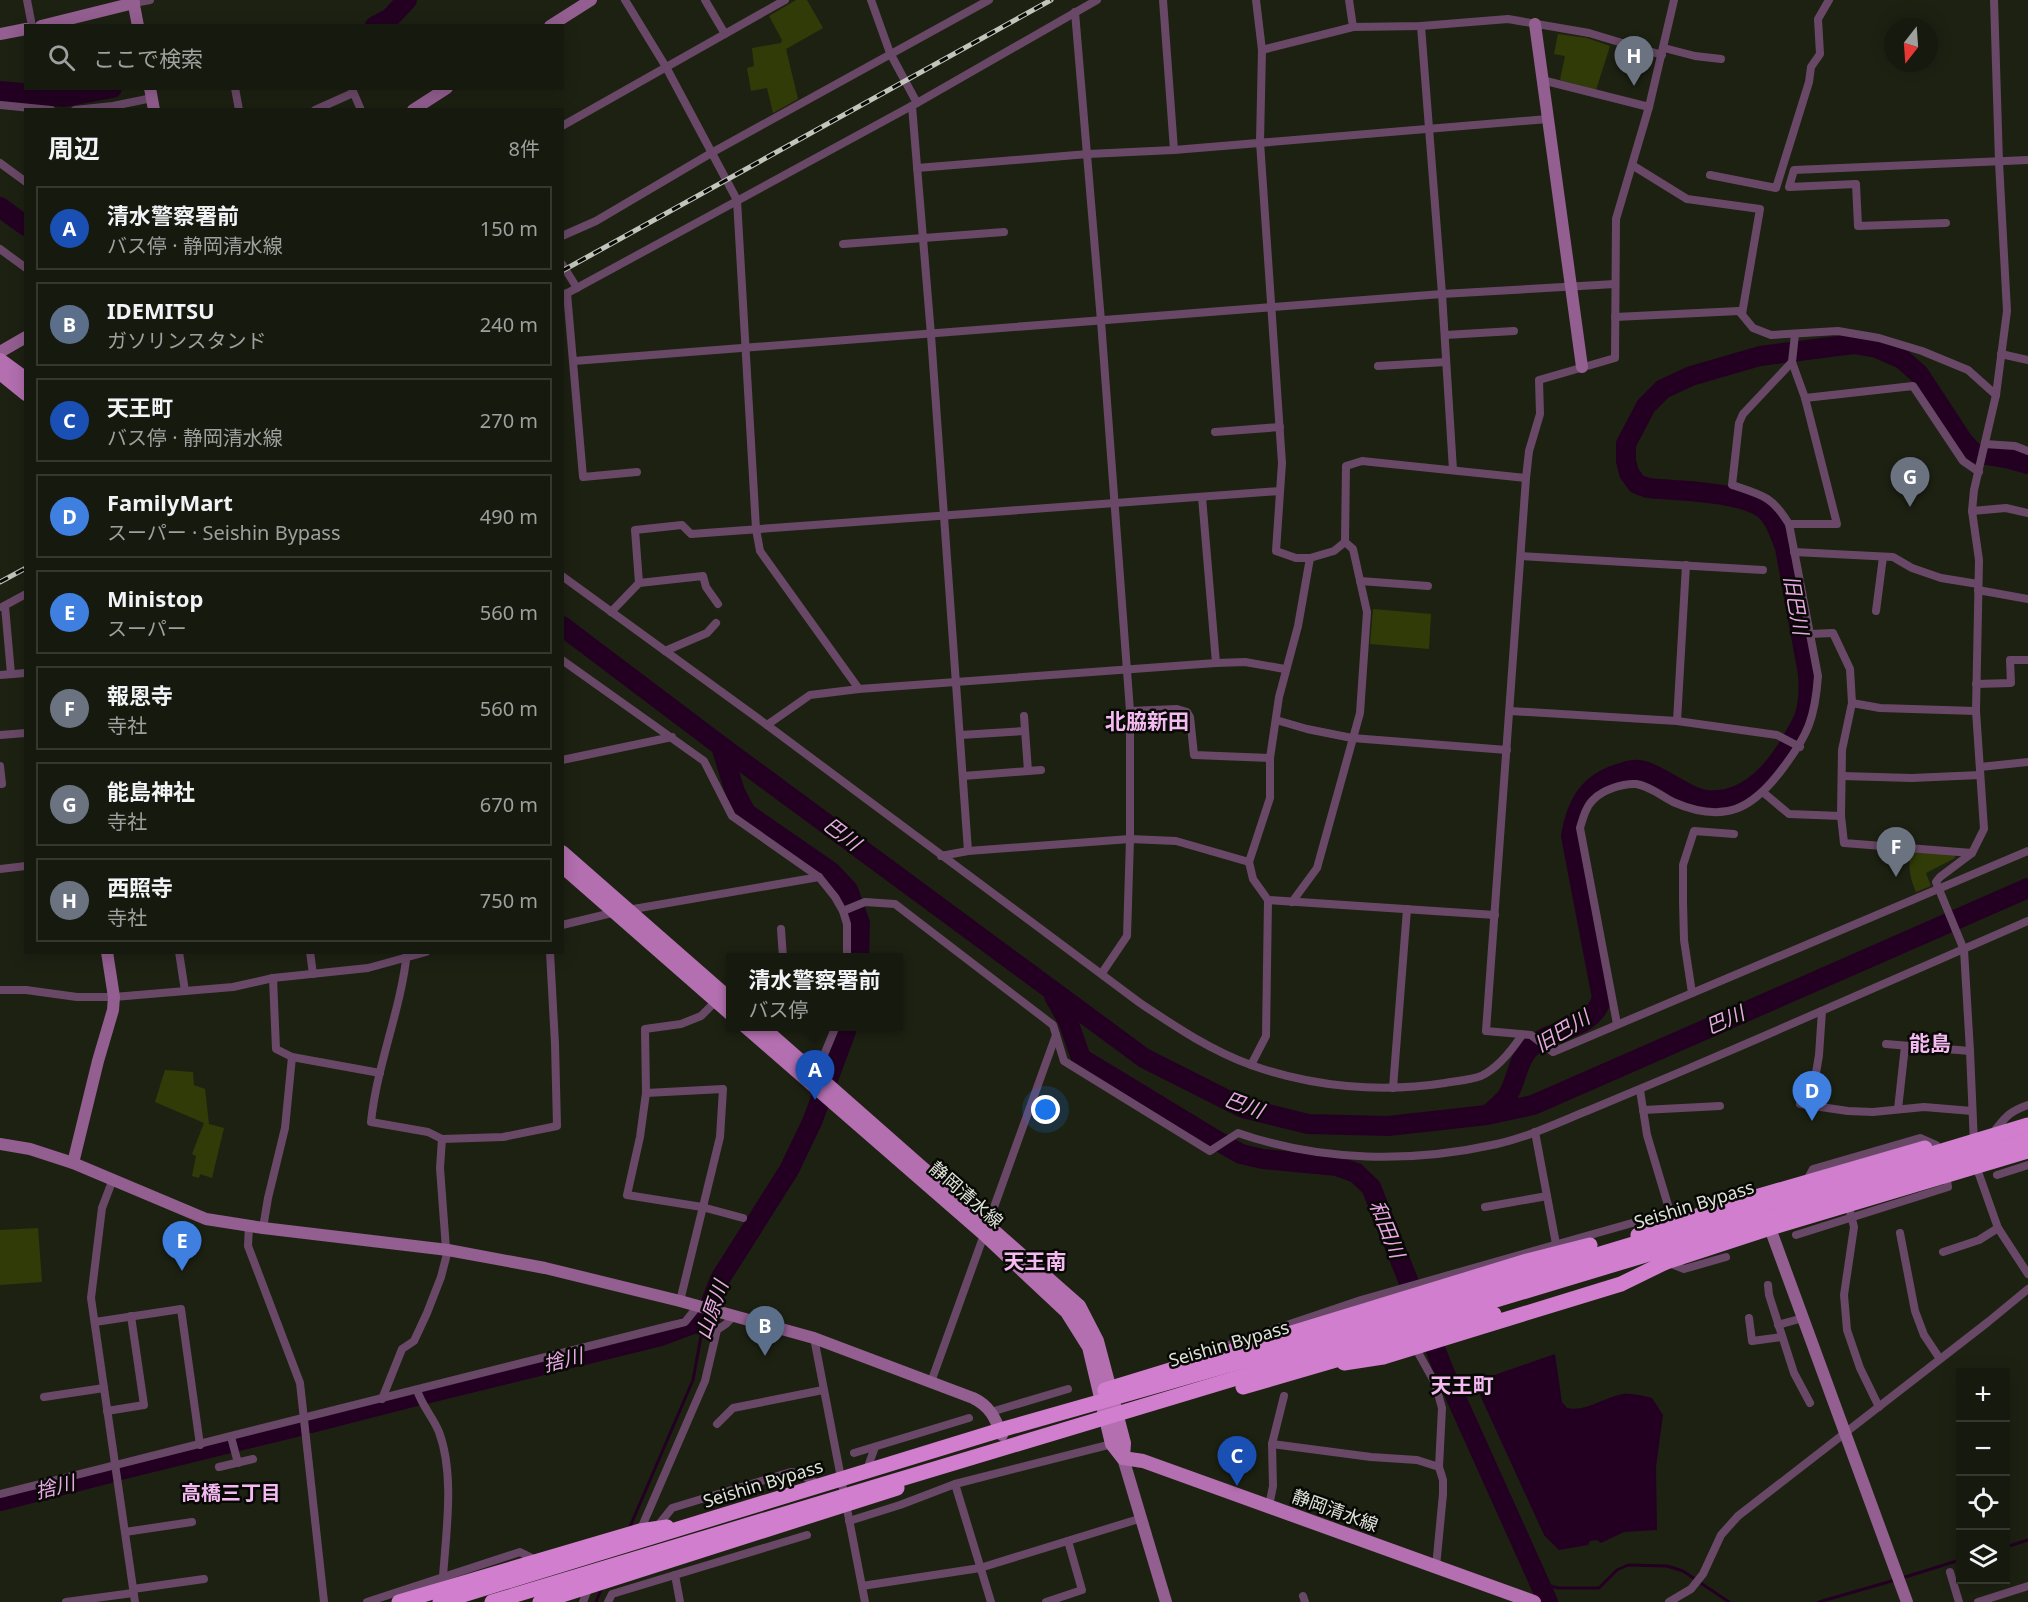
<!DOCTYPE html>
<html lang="ja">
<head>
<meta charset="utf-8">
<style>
	:root { --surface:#16190e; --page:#23261c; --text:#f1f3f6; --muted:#9ea09e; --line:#35382e; --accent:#f489f0 }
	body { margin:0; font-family:"Noto Sans","Noto Sans JP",sans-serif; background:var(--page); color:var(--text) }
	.controls { position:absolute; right:18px; bottom:18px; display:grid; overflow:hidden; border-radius:0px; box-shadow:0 3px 15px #0003 }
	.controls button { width:54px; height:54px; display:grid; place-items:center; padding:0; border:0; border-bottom:2px solid var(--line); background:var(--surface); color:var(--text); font:30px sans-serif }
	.compass { position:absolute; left:1884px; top:18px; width:54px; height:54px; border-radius:50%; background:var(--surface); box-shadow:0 3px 15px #0003; rotate:197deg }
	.you { position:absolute; left:1046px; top:1110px; width:21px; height:21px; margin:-15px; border:4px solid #fff; border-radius:50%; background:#1a73e8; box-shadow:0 0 0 9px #1a73e833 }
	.badge { display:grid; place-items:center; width:39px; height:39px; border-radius:50%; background:var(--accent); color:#fff; font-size:20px; font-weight:700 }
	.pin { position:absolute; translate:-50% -50px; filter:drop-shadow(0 2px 3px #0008) }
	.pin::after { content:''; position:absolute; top:32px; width:21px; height:18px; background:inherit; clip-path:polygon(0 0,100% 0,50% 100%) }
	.popup { position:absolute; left:726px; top:953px; width:177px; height:78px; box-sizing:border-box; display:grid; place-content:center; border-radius:0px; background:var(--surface); filter:drop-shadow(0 2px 4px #0005); font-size:20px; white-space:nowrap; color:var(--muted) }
	.popup b { font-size:22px; color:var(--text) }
	.popup::after { content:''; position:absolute; left:50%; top:100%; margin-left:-12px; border:12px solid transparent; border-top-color:var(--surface) }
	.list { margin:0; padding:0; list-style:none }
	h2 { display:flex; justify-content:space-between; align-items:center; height:78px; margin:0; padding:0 24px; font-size:26px }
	h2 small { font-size:20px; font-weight:400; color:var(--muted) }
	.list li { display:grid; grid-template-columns:39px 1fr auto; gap:18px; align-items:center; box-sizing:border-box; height:84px; margin:0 12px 12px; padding:0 12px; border:2px solid var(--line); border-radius:0px }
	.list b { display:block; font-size:22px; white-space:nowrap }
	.list p { margin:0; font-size:20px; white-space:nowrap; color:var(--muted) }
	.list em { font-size:20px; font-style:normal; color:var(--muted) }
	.icon { flex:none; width:33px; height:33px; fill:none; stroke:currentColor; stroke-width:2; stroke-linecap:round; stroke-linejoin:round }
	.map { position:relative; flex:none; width:2028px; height:1602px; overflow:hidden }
	.search { position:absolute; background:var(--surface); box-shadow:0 3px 15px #0003; left:24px; top:24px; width:540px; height:66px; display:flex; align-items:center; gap:15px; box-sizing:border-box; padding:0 21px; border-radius:0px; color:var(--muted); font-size:22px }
	.panel { position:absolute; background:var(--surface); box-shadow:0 3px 15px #0003; left:24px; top:108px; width:540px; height:846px; border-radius:0px }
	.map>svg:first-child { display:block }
</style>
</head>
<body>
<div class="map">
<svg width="2028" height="1602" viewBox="0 0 2028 1602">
	<rect width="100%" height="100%" fill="#1d2112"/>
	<g fill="#313b07">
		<polygon points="796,0 807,0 823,28 786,49 798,99 773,113 767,88 751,91 747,68 754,66 752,48 781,43 782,40 769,16"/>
		<polygon points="1558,34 1587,38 1610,46 1596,90 1560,80 1565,56 1554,54"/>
		<polygon points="1373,609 1431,614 1429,649 1370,644"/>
		<path d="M1912 851 1955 854V858L1926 873 1931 886 1916 892C1910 878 1907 865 1912 851Z"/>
		<polygon points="165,1070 193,1072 194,1085 205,1089 209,1124 224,1128 212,1178 200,1174 199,1178 192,1176 196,1156 192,1154 204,1123 155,1102"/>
		<polygon points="38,1228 42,1282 0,1285 0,1230"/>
	</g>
	<path fill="#230022" d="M1555 1354 1562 1402 1567 1408C1587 1412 1604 1397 1623 1394 1633 1393 1643 1396 1652 1398L1663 1415 1656 1467 1657 1530 1624 1532 1601 1543 1597 1540 1590 1541 1588 1545 1559 1550 1544 1535 1474 1382Z"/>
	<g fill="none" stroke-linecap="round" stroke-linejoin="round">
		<g stroke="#230022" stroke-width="3">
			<polyline points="629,1529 693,1380 704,1320"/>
			<polyline points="2006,1547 2028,1540"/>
			<polyline points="1902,1578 1960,1560"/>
			<polyline points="1539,1583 1558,1588 1599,1588 1617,1570 1628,1565 1667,1566 1683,1571 1729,1602"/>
			<polyline points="596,1602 602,1587"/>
			<polyline points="1819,1602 1895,1580"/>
		</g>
		<g stroke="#230022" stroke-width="20">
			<polyline points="375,26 390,18 407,0"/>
			<polyline points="0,91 64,97 112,88"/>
			<polyline points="0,207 26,226"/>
			<polyline points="562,626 721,746 1144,1058 1243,1108 1308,1124 1388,1126 1487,1115 1533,1105 2028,888"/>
			<polyline points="721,746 735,792 746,813 830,871 848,890 860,923 859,958"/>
			<polyline points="1054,996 1068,1021 1081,1058 1216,1140 1241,1154 1263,1159 1337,1166 1356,1173 1371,1187 1444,1371 1548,1602"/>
			<path d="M1489 1114C1494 1109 1501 1104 1506 1098 1517 1083 1516 1062 1530 1048 1553 1026 1591 1033 1602 998L1571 836C1576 806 1587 784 1618 774 1627 771 1635 768 1644 771 1666 778 1685 797 1707 800 1749 804 1777 768 1795 735 1798 729 1803 722 1805 715 1809 701 1809 688 1808 674L1785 548C1781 537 1777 524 1769 514 1751 491 1677 491 1648 488L1637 484 1629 473 1626 461V444L1646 406 1663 389 1691 376 1760 356 1854 344 1877 348 1902 359 1919 374 1963 441 1974 453 2010 459 2028 464"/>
			<polyline points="421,1395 661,1336 704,1320 720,1279 789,1170 812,1122 848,1026"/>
			<polyline points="311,1423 416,1396"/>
			<polyline points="120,1470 300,1426"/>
			<polyline points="0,1501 110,1473"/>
		</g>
		<g stroke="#694867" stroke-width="8">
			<polyline points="27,0 32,26"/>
			<polyline points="625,0 666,67 737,200 756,529 760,551 859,689 1216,663 1245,662 1285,669"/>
			<polyline points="705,0 725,34"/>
			<polyline points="871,0 890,53 917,103"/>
			<polyline points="1163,0 1174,150"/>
			<polyline points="1256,0 1262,50 1260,142 1282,463 1276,551 1296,558 1310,558 1298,626 1279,697 1270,758 1270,798 1249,862 1253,879 1268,900 1495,915"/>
			<polyline points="1349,0 1353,27"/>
			<polyline points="1674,0 1649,107 1616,219 1615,358 1539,380 1540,414 1529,451 1526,478 1486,1031 1531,1035 1553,1052 2028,851"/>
			<polyline points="134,3 150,0"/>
			<polyline points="1075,12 1101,321 1130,711 1130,839 1127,936 1102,973"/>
			<polyline points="1421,26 1442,294 1453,470"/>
			<polyline points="1664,48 1695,56 1721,59"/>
			<polyline points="1262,50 1353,27 1421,26 1508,19 1589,33 1662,55"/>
			<polyline points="1542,80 1649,107"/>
			<polyline points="235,88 239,110"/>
			<polyline points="352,89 361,110"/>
			<polyline points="0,105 51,110"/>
			<polyline points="912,106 931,335 968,851"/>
			<polyline points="75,110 113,106 152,98"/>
			<polyline points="315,110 353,93"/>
			<polyline points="562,126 785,0"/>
			<polyline points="0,163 26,182"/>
			<polyline points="1632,165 1687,199 1760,209 1742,314"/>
			<polyline points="917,168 1088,154 1174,150 1548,119"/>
			<polyline points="1710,175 1776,188 1809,82 1811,67 1820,54 1818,19 1829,0"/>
			<polyline points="1946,223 1858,226 1856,184 1789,187 1794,170 2028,160"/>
			<polyline points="562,236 596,221 713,152 989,0"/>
			<polyline points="843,244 1004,232"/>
			<polyline points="0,249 26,268"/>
			<polyline points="562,264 577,288"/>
			<polyline points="567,293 583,477 637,472"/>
			<polyline points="562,296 917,103 1097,0"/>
			<polyline points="1615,317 1739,311 1753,328 1771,335 1838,331 1879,338 1922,351 1968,370 1996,395"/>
			<polyline points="1445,335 1514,331"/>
			<polyline points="2001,354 2028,360"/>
			<polyline points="574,361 1442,294 1615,284"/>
			<polyline points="1378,366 1446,362"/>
			<polyline points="1805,398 1913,386 1963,461 1979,472"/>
			<polyline points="1215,432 1280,427"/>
			<polyline points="1985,444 2015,446 2028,451"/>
			<polyline points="1202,497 1216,663"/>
			<polyline points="1972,511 2006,508 2028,513"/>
			<polyline points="1789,524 1837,524 1805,398 1792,362 1795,334"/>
			<polyline points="1794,552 1893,557 1912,568 1941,578 1978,584"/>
			<polyline points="1521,556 1763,570"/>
			<polyline points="1310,558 1334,551 1345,542"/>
			<path d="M562 576 767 725 1140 1003C1176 1027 1210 1050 1251 1065 1312 1087 1381 1093 1445 1083 1457 1081 1470 1080 1481 1076 1498 1068 1512 1050 1522 1035"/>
			<polyline points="1360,581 1428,586"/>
			<polyline points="639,583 703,576 706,587 718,604"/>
			<polyline points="1978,590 2028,599"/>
			<polyline points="5,606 11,674"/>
			<polyline points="2,607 26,594"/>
			<polyline points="1876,611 1883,557"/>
			<polyline points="611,612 639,583 635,530 682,525 691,534 1280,491"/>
			<polyline points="1810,634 1833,633 1850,669 1852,703"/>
			<polyline points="665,651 707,633 716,623"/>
			<polyline points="562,660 704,761 732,816 819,877 835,897 843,911 847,924 847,958"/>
			<polyline points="0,675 26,673"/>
			<polyline points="1976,684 2011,683 2010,660 2028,660"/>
			<polyline points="1130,711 1177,709 1187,712 1190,717 1194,755 1270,758"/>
			<polyline points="1510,711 1677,721 1777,735 1800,747"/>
			<polyline points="1024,716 1028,771"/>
			<polyline points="1276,720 1307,729 1352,738 1507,750"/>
			<polyline points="1677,721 1686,565"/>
			<polyline points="767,725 810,695 859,689"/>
			<polyline points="0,735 26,733"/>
			<polyline points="960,735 1025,731"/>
			<polyline points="562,760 672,737"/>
			<polyline points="0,766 2,784"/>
			<polyline points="1980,767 2028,762"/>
			<polyline points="963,776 1041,770"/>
			<polyline points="1842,776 1912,778 1980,775"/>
			<polyline points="1764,793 1789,814 1841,816"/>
			<polyline points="1972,853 1844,843 1841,816 1842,750 1852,703 1880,708 1976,711"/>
			<polyline points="941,856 968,851 1130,839 1176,841 1249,862"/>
			<polyline points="0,869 26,866"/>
			<polyline points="1292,902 1317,868 1360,713 1367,612 1353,549 1345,542 1346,466 1362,461 1526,478"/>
			<path d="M843 911 865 902 895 904 1053 1025 1064 1061 1210 1151 1238 1133C1321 1162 1412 1163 1497 1144 1528 1137 1557 1123 1587 1111 1638 1090 1690 1068 1741 1046 1837 1004 1933 963 2028 921"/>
			<polyline points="562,925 616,912 819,877"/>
			<polyline points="781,929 783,958"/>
			<polyline points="179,952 185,991"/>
			<polyline points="310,952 313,974"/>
			<path d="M407 952C401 1010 377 1064 371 1122L428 1132 442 1139 503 1137 557 1126 555 1044 550 952"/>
			<polyline points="273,978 276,1049 292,1057 380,1073"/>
			<polyline points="0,990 26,990 77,997 114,997 233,987 273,978 368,968 426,952"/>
			<polyline points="1692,993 1684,940 1683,902 1683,865 1694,831 1734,834"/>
			<polyline points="716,1001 701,1016 681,1024 645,1029 646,1093 640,1137 627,1195 702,1207 743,1218"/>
			<polyline points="1822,1011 1819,1055 1816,1073 1800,1104 1848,1111 1873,1112 1924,1107 1972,1111"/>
			<path d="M1617 1024 1580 828C1583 818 1586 806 1594 799 1603 790 1623 783 1636 784 1650 786 1661 796 1673 802 1724 824 1752 810 1783 768 1808 735 1815 718 1818 676L1789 524C1772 496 1762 495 1732 485L1739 423 1743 414 1792 362"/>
			<polyline points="1886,1044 1970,1051"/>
			<polyline points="1251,1065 1266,1036 1268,900"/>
			<polyline points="814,1079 836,1026"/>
			<polyline points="1393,1088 1407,909"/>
			<polyline points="1640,1090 1647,1135 1670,1212"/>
			<polyline points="646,1093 723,1089 720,1137 680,1301"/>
			<polyline points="1898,1109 1905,1046"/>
			<polyline points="1643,1110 1720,1106"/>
			<path d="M1996 1129C2007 1115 2011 1111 2028 1105"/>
			<polyline points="1535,1132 1556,1244"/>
			<polyline points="442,1139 440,1168 446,1249"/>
			<polyline points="1974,1144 1970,1051 1964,950 1936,882 1940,877 1972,853 1984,829 1976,711 1979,560 1972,511 1974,490 1996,395 2007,311 1999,162 1994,0"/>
			<polyline points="1975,1163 1998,1228 2028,1274"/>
			<polyline points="1997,1175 2028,1165"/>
			<polyline points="113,1179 102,1208 91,1298 135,1602"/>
			<polyline points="1806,1182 1813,1169 1920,1138 1936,1145"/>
			<polyline points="1848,1204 1854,1227 1844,1295 1847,1330 1860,1368 1879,1407"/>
			<polyline points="1485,1207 1547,1196"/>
			<polyline points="249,1225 248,1246 300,1383 324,1602"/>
			<polyline points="263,1228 268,1198 285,1128 292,1057"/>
			<polyline points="1900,1233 1915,1311 1924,1335 1940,1359"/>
			<polyline points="1796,1235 1948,1187 1946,1174"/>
			<polyline points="1943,1252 1979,1240 1998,1228"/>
			<polyline points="1669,1263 1684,1269 1726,1257"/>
			<polyline points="1768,1285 1769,1295 1794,1373 1810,1403"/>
			<polyline points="1749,1318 1752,1341 1782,1337"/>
			<polyline points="95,1322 181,1309 200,1445"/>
			<polyline points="1778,1325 1803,1318"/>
			<polyline points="814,1338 865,1602"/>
			<polyline points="1231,1344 1361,1300 1678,1210 1692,1217"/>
			<polyline points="1415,1347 1435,1383 1442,1408 1439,1467 1443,1480 1443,1494 1436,1567"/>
			<polyline points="931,1382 1056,1035"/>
			<path d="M417 1390C422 1406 433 1417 439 1432 455 1475 446 1532 443 1577"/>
			<polyline points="44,1397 104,1388"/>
			<polyline points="382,1399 402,1349 414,1341 427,1313 441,1277 448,1250"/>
			<polyline points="107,1411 144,1405 131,1316"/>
			<polyline points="991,1412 1068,1389"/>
			<polyline points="717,1424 733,1408 823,1390"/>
			<polyline points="231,1437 238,1463"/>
			<polyline points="1272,1444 1371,1457 1417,1460 1439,1467"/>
			<polyline points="854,1453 969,1418"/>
			<polyline points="219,1467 253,1459"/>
			<polyline points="866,1472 875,1447"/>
			<polyline points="955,1484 991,1602"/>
			<polyline points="0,1494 653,1330 685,1322 698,1306"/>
			<polyline points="1269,1506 1273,1486 1272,1444 1284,1396"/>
			<polyline points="849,1521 900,1505 955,1484 1112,1444"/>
			<polyline points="656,1528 672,1508 791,1472 798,1473 820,1485"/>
			<polyline points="640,1531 705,1381 717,1330 726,1324 734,1316"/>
			<polyline points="125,1532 192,1522"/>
			<polyline points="1950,1572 1959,1602"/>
			<polyline points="675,1575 680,1602"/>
			<polyline points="862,1586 980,1568 1142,1518"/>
			<polyline points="133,1589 204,1579"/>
			<polyline points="1303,1596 1305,1602"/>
			<polyline points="66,1602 133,1593"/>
			<polyline points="367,1602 520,1552 536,1560"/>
			<polyline points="583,1602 589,1587"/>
			<polyline points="608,1602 612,1594 807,1535"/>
			<polyline points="1046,1602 1082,1590 1068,1541"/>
			<polyline points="1669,1602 1691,1589 1703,1574 1721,1535 1738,1516 1988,1322 2028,1289"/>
			<polyline points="1978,1602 2028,1586"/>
		</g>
		<g stroke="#935e90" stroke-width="12">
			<polyline points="133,0 138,26"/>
			<polyline points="1535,24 1582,367"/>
			<polyline points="41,26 134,3"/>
			<polyline points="550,26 591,0"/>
			<polyline points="0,34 26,29"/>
			<polyline points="150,88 154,110"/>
			<polyline points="413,110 447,88"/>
			<polyline points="0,352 26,337"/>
			<path d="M0 1144 30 1149 73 1163 206 1219 263 1228 448 1250 545 1268 680 1301 814 1338 973 1398C990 1406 995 1418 1002 1435"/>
			<polyline points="73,1163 98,1061 113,1010 114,997 107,952"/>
			<polyline points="1767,1220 1907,1602"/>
			<polyline points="1123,1458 1166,1602"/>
		</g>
		<g stroke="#b36fb0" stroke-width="14">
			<polyline points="0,360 26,379"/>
			<polyline points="0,373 26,394"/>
			<polyline points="562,852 731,1000"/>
			<polyline points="562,866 731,1014"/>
			<polyline points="745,1026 983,1233 1067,1312 1089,1347 1112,1444 1123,1458 1143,1461 1534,1602"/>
			<polyline points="761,1026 1079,1306 1097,1341 1124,1443 1123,1458"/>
		</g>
		<g stroke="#d07ecd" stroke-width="15">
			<polyline points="1638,1235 1759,1196 1925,1148"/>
			<polyline points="1657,1265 1770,1228 2028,1151"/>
			<polyline points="1344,1363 1383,1357 1621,1284 1666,1262"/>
			<polyline points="399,1602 640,1531 667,1527"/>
			<polyline points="540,1602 897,1488"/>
		</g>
		<g stroke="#c1c5bb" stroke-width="5">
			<g id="rail">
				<polyline points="562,271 1051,0"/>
				<polyline points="0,582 26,568"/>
			</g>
		</g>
		<use href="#rail" stroke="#080905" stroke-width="3" stroke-dasharray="9" stroke-linecap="butt"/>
		<g stroke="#d07ecd" stroke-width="15">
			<polyline points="1243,1387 1494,1314"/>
			<polyline points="1105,1390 1527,1261 1590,1245"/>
			<polyline points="440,1602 1004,1429 1278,1351 2028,1125"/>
			<polyline points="492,1602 2028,1140"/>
		</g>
	</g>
	<g text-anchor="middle" stroke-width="5" stroke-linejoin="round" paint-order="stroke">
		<g font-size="18" fill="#e0e3da" stroke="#080905">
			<text transform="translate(966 1195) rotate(41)" y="6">静岡清水線</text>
			<text transform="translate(1694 1205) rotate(-17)" y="6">Seishin Bypass</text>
			<text transform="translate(1229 1344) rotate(-16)" y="6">Seishin Bypass</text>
			<text transform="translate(763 1484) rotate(-17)" y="6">Seishin Bypass</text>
			<text transform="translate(1335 1511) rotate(20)" y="6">静岡清水線</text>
		</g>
		<g font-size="20" font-style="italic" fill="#eaa7e6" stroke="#080905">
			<text transform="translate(1796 605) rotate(80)" y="7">旧巴川</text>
			<text transform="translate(842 834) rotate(37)" y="7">巴川</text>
			<text transform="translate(1725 1020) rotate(-24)" y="7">巴川</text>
			<text transform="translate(1562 1031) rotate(-31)" y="7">旧巴川</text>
			<text transform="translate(1244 1105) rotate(20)" y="7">巴川</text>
			<text transform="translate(1387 1229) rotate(68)" y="7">和田川</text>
			<text transform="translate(712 1310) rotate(-71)" y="7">山原川</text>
			<text transform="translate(563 1360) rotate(-14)" y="7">捨川</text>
			<text transform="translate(55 1487) rotate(-14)" y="7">捨川</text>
		</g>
		<g font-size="20" font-weight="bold" fill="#f6baf2" stroke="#080905">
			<text x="231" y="1500">高橋三丁目</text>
		</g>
		<g font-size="21" font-weight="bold" fill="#f6baf2" stroke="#080905">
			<text x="1147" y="729">北脇新田</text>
			<text x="1930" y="1051">能島</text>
			<text x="1035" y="1269">天王南</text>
			<text x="1462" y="1393">天王町</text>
		</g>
	</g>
</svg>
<div class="controls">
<button>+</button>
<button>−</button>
<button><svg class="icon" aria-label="locate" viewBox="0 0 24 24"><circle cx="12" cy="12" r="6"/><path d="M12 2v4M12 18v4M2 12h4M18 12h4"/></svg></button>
<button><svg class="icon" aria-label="layers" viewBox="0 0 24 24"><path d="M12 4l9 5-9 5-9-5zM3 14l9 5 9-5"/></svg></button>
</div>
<svg class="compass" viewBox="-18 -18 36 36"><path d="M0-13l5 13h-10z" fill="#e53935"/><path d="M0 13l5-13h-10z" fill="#9ea09e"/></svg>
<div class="you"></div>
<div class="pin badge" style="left:815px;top:1100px;background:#1a4fb4">A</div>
<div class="popup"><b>清水警察署前</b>バス停</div>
<div class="pin badge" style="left:765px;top:1356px;background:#5c6f8a">B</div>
<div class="pin badge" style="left:1237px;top:1486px;background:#1a4fb4">C</div>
<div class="pin badge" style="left:1812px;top:1121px;background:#3f7fe0">D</div>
<div class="pin badge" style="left:182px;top:1271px;background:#3f7fe0">E</div>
<div class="pin badge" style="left:1896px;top:877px;background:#6b7280">F</div>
<div class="pin badge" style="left:1910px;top:507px;background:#6b7280">G</div>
<div class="pin badge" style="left:1634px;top:86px;background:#6b7280">H</div>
<div class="search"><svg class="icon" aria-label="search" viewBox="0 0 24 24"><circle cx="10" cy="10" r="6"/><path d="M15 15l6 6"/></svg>ここで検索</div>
<section class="panel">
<h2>周辺<small>8件</small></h2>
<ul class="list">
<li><span class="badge" style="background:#1a4fb4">A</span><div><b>清水警察署前</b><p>バス停 · 静岡清水線</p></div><em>150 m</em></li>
<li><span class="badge" style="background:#5c6f8a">B</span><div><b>IDEMITSU</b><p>ガソリンスタンド</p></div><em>240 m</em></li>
<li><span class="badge" style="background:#1a4fb4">C</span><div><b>天王町</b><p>バス停 · 静岡清水線</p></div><em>270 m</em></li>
<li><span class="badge" style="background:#3f7fe0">D</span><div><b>FamilyMart</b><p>スーパー · Seishin Bypass</p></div><em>490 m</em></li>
<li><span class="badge" style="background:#3f7fe0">E</span><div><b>Ministop</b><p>スーパー</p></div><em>560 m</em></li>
<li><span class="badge" style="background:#6b7280">F</span><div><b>報恩寺</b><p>寺社</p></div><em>560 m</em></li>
<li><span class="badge" style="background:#6b7280">G</span><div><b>能島神社</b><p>寺社</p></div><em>670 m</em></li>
<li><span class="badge" style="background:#6b7280">H</span><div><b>西照寺</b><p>寺社</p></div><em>750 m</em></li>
</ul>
</section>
</div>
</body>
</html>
